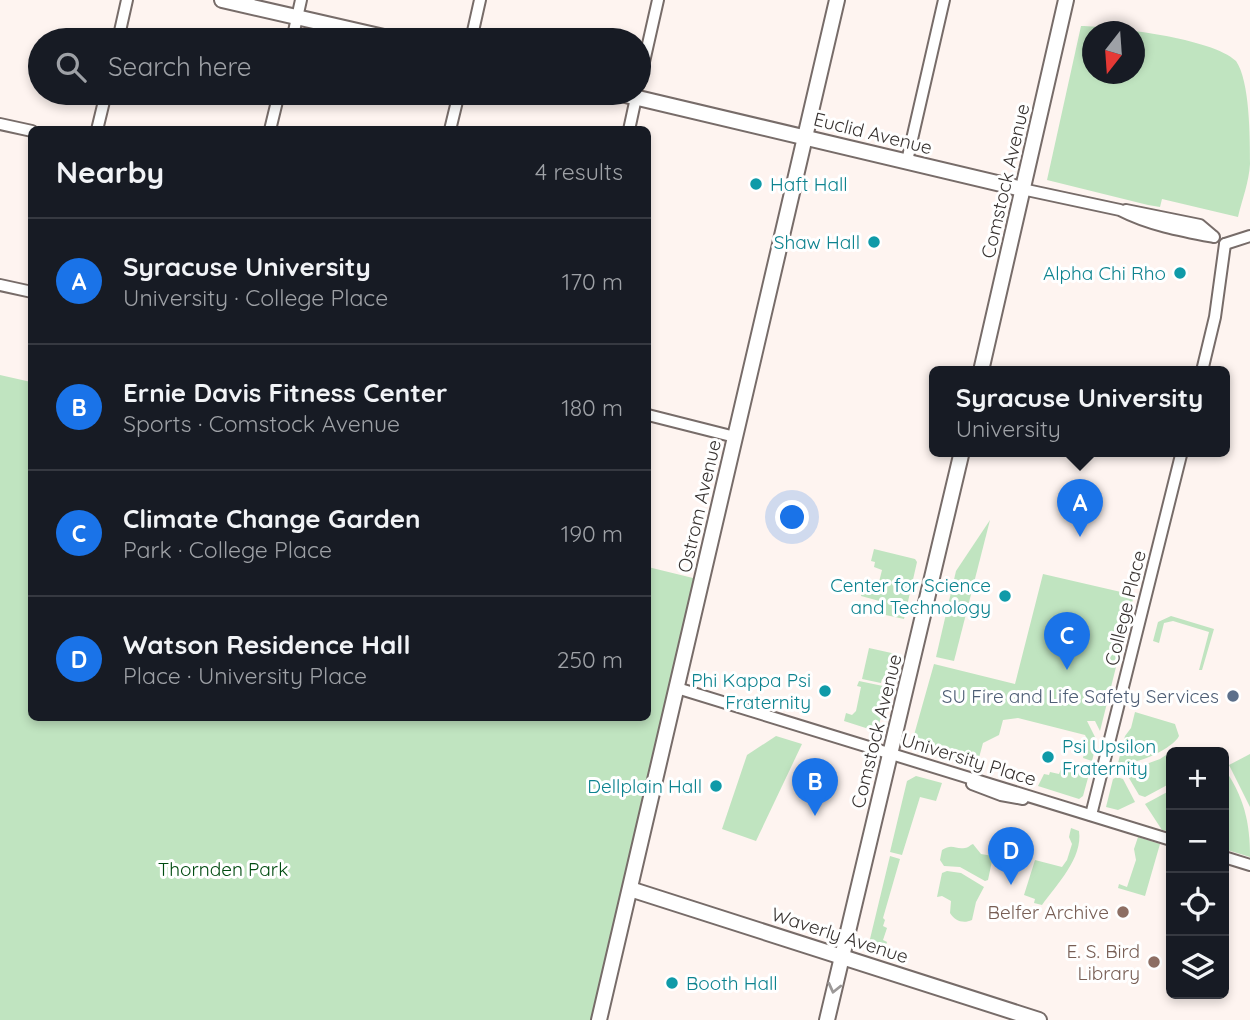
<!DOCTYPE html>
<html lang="en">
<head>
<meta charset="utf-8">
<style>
	:root { --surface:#171b24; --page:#242831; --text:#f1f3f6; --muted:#9ea1a6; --line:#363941; --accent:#1a73e8 }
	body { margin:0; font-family:Quicksand,sans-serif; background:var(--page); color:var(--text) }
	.controls { position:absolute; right:21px; bottom:21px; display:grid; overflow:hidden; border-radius:10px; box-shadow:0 4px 10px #0003 }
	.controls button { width:63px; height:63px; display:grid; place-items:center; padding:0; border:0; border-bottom:2px solid var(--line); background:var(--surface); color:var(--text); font:35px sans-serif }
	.compass { position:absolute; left:1082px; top:21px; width:63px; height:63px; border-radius:50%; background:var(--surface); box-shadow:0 4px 10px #0003; rotate:197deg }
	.you { position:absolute; left:793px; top:518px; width:24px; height:24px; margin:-18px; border:5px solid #fff; border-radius:50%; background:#1a73e8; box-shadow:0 0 0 10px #1a73e833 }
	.badge { display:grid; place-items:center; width:46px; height:46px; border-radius:50%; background:var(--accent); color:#fff; font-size:23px; font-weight:700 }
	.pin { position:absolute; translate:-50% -58px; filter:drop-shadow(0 2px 4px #0008) }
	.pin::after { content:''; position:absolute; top:37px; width:24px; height:21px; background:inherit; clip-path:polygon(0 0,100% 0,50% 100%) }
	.popup { position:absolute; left:929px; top:366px; width:301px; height:91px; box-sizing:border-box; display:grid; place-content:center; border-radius:10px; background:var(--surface); filter:drop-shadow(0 2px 5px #0005); font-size:23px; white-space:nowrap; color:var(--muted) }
	.popup b { font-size:26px; color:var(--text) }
	.popup::after { content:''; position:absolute; left:50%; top:100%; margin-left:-14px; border:14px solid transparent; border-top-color:var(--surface) }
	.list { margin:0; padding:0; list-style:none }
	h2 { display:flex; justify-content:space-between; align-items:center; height:91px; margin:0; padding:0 28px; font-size:30px }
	h2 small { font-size:23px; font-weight:400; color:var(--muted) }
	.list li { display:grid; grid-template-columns:46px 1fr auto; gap:21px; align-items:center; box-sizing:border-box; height:126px; padding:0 28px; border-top:2px solid var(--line) }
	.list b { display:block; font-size:26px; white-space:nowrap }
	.list p { margin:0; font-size:23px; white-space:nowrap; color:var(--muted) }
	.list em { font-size:23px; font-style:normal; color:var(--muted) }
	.icon { flex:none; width:38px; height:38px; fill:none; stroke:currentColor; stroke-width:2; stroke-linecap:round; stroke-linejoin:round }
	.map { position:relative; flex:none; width:1250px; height:1020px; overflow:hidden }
	.search { position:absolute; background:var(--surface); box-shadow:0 4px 10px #0003; left:28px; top:28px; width:623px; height:77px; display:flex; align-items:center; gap:18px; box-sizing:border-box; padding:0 24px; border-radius:38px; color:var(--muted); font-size:26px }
	.panel { position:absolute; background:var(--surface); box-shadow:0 4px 10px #0003; left:28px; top:126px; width:623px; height:595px; border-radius:10px }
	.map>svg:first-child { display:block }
</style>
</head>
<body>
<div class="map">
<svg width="1250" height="1020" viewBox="0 0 1250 1020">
	<rect width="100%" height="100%" fill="#fef4f0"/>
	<g fill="#c0e4c0" fill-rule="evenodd">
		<path d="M1081 26C1114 27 1212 38 1236 61 1250 81 1250 138 1250 164 1249 182 1242 200 1238 217L1162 199 1160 207 1148 205 1047 180ZM1092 32H1134V74H1092Z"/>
		<polygon points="0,375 31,382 32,718 648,718 648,567 693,578 695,581 673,667 591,1020 0,1020"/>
		<polygon points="990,520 954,661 936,657 956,571"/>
		<polygon points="874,549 915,559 917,562 904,619 881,614 883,602 861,596 863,586 877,590 882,570 874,567 875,562 871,561"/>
		<polygon points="1043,574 1134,595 1100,731 1095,721 1087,721 1097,741 1092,761 1083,758 1087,739 1085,735 1018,718 1003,720 999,735 983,743 977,765 974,764 973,767 916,749 913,745 914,735 934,664 1015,684"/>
		<polygon points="1171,616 1214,629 1202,670 1199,670 1209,632 1173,621 1164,623 1159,643 1153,641 1158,622"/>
		<polygon points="869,648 896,654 889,678 882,679 881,683 862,679"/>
		<polygon points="859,681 883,686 885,682 889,683 878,729 872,730 844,721 846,713 852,715 856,711 861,687 857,686"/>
		<path d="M1135 712 1175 724 1179 736C1172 750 1131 767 1118 763L1125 736 1131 728Z"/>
		<polygon points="776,736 802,744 756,841 722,829 747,755"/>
		<polygon points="1178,747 1179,752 1171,752 1171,783 1145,797 1139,795 1126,773 1127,771 1160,759"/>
		<polygon points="1250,754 1250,807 1229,765"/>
		<polygon points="1070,762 1091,767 1083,796 1079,799 1038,786 1044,774 1049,775 1050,772 1059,774 1061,769 1068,769"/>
		<path d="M1224 768C1244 797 1250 822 1250 857L1224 849Z"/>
		<polygon points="916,776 942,783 936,801 920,797 902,855 890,852 907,781"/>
		<polygon points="1117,777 1123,779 1135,802 1118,810 1106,807 1113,779"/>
		<polygon points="1171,790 1171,812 1167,831 1162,830 1145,804"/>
		<path d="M1071 828 1079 831C1083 858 1057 884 1042 905L1034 903 1035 899 1024 895 1035 860 1062 867 1067 860 1072 844 1069 837Z"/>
		<polygon points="1138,837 1160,844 1145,896 1118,888 1119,884 1127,887 1136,860 1134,849"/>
		<path d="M973 844 981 854 993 856 988 880 985 881 960 867 944 866 940 860 942 850C953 843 955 850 965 848 968 848 970 845 973 844Z"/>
		<polygon points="890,856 900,859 883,918 885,920 883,926 887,928 883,940 887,942 885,948 889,950 888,953 872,948 870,939"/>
		<path d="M947 871 961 873 984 887 976 902 972 920C963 924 955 921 950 913L951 901 942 896 937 897 942 873Z"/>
	</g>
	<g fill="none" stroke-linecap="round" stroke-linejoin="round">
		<g stroke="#776c69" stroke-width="14">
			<g id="street">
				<polyline points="118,40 127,0"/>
				<polyline points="292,40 301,0"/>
				<polyline points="471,40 480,0"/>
				<polyline points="639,84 658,0"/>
				<polyline points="0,124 32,131"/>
				<polyline points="97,130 106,93"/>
				<polyline points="270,130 279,93"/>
				<polyline points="450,130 459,93"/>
				<polyline points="629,130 637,93"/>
				<polyline points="907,161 944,0"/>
				<path d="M1022 189 1120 210C1149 225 1182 231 1214 237"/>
				<polyline points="1126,210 1200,225 1213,236"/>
				<polyline points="1225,244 1250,236"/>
				<polyline points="0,285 32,292"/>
				<polyline points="1202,371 1215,317 1225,244"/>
				<polyline points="648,415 735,437"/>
				<polyline points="677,688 1171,840"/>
				<polyline points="972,784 1001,795 1023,799"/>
				<polyline points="1091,815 1182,451"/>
				<polyline points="1224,857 1250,865"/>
			</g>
		</g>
		<g stroke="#776c69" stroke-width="18">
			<g id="secondary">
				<polyline points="222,0 397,40"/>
				<polyline points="617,93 1022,189"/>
				<polyline points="981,371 1066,0"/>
				<polyline points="630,889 1039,1020"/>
				<polyline points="599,1020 837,0"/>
				<polyline points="827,1020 962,451"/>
			</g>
		</g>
		<use href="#street" stroke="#fff" stroke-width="10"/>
		<use href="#secondary" stroke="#fff" stroke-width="14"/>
	</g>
	<defs><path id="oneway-chevron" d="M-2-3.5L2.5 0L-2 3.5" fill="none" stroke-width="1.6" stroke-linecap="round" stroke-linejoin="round" transform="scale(1.75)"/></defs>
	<use stroke="#9c9998" href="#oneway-chevron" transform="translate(834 988) rotate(103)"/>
	<g fill="#0f9aa8" stroke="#fff" stroke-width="2.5">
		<circle cx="756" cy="184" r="7"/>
		<circle cx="874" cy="242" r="7"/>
		<circle cx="1180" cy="273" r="7"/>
		<circle cx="1005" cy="596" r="7"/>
		<circle cx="825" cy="691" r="7"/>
		<circle cx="1048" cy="757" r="7"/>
		<circle cx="716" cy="786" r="7"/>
		<circle cx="672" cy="983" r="7"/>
	</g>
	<circle fill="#5c6f8a" stroke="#fff" stroke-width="2.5" cx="1233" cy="696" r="7"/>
	<g fill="#8d6e63" stroke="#fff" stroke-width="2.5">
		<circle cx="1123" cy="912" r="7"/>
		<circle cx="1154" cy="962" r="7"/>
	</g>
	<g text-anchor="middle" stroke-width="6" stroke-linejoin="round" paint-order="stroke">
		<g font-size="19" fill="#383331" stroke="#fff">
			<text transform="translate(873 133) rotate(14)" y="7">Euclid Avenue</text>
			<text transform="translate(1005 181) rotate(-77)" y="7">Comstock Avenue</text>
			<text transform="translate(699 506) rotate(-77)" y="7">Ostrom Avenue</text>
			<text transform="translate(1125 608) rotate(-76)" y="7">College Place</text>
			<text transform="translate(876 731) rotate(-76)" y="7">Comstock Avenue</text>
			<text transform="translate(969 759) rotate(17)" y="7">University Place</text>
			<text transform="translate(840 935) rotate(18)" y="7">Waverly Avenue</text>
		</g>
		<g font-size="19" fill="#0d838f" stroke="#fff" text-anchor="end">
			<text x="770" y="191" text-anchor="start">Haft Hall</text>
			<text x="860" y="249">Shaw Hall</text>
			<text x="1166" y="280">Alpha Chi Rho</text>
			<text x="991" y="592">Center for Science<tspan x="991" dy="22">and Technology</tspan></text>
			<text x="811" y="687">Phi Kappa Psi<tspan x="811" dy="22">Fraternity</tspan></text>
			<text x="1062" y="753" text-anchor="start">Psi Upsilon<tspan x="1062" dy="22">Fraternity</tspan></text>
			<text x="702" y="793">Dellplain Hall</text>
			<text x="686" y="990" text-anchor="start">Booth Hall</text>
		</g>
		<g font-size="19" fill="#4e5e75" stroke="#fff" text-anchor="end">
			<text x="1219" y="703">SU Fire and Life Safety Services</text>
		</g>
		<g font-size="19" fill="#004b10" stroke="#fff">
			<text x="223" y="876">Thornden Park</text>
		</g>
		<g font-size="19" fill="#785e54" stroke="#fff" text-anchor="end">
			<text x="1109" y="919">Belfer Archive</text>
			<text x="1140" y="958">E. S. Bird<tspan x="1140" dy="22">Library</tspan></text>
		</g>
	</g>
</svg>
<div class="controls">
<button>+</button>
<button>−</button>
<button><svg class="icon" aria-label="locate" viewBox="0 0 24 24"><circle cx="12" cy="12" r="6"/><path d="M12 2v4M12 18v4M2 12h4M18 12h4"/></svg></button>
<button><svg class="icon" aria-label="layers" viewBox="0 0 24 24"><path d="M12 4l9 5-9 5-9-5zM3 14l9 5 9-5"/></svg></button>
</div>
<svg class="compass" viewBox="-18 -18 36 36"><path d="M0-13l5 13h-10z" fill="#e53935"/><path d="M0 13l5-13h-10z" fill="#9ea1a6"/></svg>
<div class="you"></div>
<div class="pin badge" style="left:1080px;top:537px">A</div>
<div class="popup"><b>Syracuse University</b>University</div>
<div class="pin badge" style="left:815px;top:816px">B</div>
<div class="pin badge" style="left:1067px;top:670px">C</div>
<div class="pin badge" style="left:1011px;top:885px">D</div>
<div class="search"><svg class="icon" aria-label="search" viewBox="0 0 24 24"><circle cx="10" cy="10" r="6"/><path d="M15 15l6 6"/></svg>Search here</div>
<section class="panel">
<h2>Nearby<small>4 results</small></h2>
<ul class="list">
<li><span class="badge">A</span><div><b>Syracuse University</b><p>University · College Place</p></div><em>170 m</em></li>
<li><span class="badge">B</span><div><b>Ernie Davis Fitness Center</b><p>Sports · Comstock Avenue</p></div><em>180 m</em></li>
<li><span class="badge">C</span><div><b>Climate Change Garden</b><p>Park · College Place</p></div><em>190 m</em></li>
<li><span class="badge">D</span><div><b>Watson Residence Hall</b><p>Place · University Place</p></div><em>250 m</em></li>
</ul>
</section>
</div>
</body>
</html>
